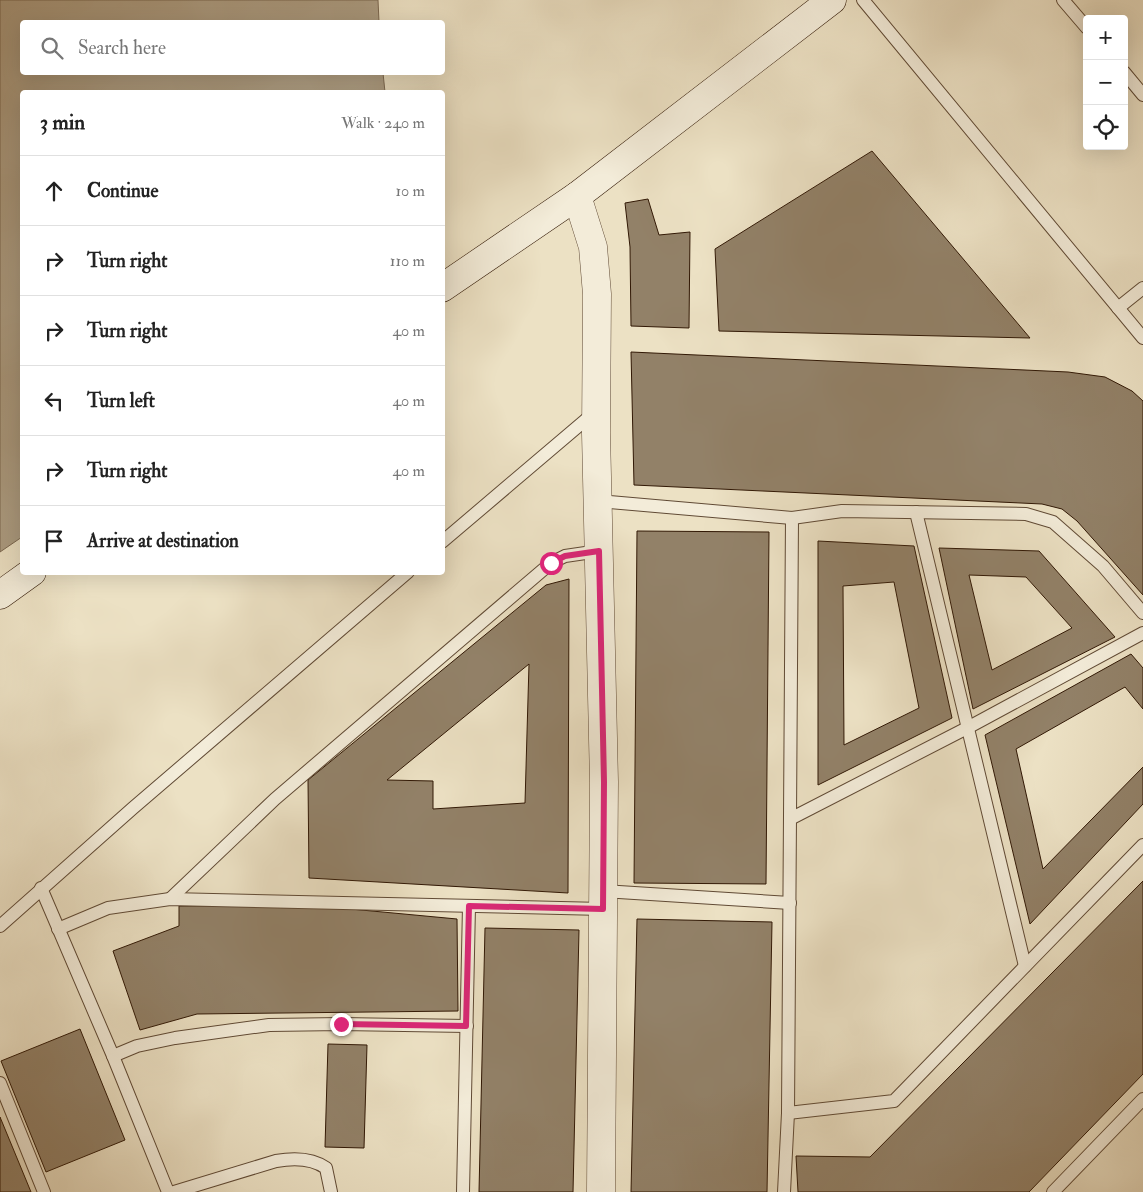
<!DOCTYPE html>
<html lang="en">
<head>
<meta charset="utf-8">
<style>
	:root { --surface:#fff; --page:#f6f6f6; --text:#222; --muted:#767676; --line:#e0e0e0 }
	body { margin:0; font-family:"IM FELL Double Pica",serif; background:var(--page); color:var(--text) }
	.controls { position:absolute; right:15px; top:15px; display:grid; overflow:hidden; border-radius:5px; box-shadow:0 5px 20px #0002 }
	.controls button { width:45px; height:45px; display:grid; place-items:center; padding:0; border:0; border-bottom:1px solid var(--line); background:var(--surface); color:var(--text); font:25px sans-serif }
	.stop { position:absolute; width:15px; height:15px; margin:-11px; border:4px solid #db2777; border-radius:50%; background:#fff }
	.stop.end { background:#db2777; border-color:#fff; box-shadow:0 1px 5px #0008 }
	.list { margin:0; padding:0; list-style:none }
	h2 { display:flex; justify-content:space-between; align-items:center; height:65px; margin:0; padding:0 20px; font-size:21px }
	h2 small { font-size:16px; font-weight:400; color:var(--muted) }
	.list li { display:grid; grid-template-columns:32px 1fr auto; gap:15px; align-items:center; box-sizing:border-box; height:70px; padding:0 20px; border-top:1px solid var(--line) }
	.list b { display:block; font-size:19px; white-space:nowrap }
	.list em { font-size:16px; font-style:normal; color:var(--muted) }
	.icon { flex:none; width:28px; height:28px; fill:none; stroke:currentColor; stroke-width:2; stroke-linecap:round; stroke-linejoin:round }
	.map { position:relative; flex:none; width:1143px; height:1192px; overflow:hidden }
	.search { position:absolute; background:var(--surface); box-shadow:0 5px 20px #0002; left:20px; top:20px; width:425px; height:55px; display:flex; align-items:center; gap:12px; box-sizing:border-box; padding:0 18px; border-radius:5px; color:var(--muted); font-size:19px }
	.panel { position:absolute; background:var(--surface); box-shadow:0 5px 20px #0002; left:20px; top:90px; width:425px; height:485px; border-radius:5px }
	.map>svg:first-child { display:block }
</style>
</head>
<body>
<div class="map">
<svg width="1143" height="1192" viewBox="0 0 1143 1192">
	<rect width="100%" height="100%" fill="#ece1c4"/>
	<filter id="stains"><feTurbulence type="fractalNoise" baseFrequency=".004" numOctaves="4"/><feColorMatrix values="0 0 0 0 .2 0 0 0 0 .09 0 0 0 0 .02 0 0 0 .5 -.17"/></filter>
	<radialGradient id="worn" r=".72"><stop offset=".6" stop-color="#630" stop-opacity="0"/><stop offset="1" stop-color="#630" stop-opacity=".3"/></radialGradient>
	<polygon fill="#ac9d83" stroke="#7b6851" points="0,0 378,0 379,22 22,22 22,72 383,73 385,92 22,92 22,537 0,552"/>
	<g fill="#928168" stroke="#311805" fill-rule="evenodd">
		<polygon points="872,151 1030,338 719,331 715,249"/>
		<polygon points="648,199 659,235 690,232 689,328 631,326 630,247 625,203"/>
		<polygon points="631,352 1068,372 1105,377 1132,391 1143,401 1143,595 1077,521 1062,509 1042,504 634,485"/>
		<polygon points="637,531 769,532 766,884 634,883"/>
		<path d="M818 541 914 546 952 718 818 785ZM894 582 919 708 844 745 843 586Z"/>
		<path d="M939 548 1039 551 1115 637 973 709ZM969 575 1026 577 1072 628 992 670Z"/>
		<path d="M569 579 568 893 309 878 308 780 546 585ZM529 664 525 803 433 809V781L387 780Z"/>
		<polygon points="1131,654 1143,668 1143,709 1125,687 1016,749 1043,869 1143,767 1143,804 1030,924 985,735"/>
		<polygon points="1143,881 1143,1074 1029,1192 798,1192 796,1156 870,1157"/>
		<polygon points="308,905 457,919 458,1011 197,1014 140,1030 113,951 179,926 179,906"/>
		<polygon points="637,919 772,922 767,1192 631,1192"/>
		<polygon points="485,928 579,930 573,1192 479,1192"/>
		<polygon points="80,1029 125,1140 46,1172 1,1061"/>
		<polygon points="328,1044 367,1045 364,1148 325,1147"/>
		<polygon points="0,1117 31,1192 0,1192"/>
	</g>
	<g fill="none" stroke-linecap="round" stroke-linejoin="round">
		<g stroke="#604a35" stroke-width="14">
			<g id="service">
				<polyline points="863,0 1143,338"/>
				<polyline points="1063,0 1087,28"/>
				<polyline points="1124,72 1143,95"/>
				<polyline points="1118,308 1143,288"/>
				<polyline points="598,501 792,518 842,511 1026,514 1053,522 1103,566 1143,613"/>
				<polyline points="916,512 1025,966"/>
				<polyline points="442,542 595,412"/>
				<polyline points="790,819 969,727 1143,633"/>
				<polyline points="41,888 113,1056 168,1192"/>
				<polyline points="603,891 790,903"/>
				<polyline points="170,899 275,799 551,563 565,556 599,551"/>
				<polyline points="0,926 133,808 408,572"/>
				<polyline points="58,929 108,908 170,899 603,909"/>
				<polyline points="113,1056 137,1046 175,1038 269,1025 341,1024 467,1026"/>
				<polyline points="0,1083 44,1192"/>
				<polyline points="788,1113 894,1101 1143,845"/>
				<path d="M174 1192 276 1161C293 1158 312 1158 326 1168L331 1192"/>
				<polyline points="463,1192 469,906"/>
				<polyline points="784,1192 788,1113 792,518"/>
				<polyline points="1053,1192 1143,1099"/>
			</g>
		</g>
		<g stroke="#604a35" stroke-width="29">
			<polyline id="tertiary" points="577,196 593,247 597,294 596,433 604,782 601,1192"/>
		</g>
		<g stroke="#311805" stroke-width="29">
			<g id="secondary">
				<polyline points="442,288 577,196 832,0"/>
				<polyline points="0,595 32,572"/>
			</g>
		</g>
		<use href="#service" stroke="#f3ecd9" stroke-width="12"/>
		<use href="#tertiary" stroke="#f3ecd9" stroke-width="28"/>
		<use href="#secondary" stroke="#f3ecd9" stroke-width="28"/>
	</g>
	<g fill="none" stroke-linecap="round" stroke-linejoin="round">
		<polyline stroke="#db2777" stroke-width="6" points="341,1024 466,1026 469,906 603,909 604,782 599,551 565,556 551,563"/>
	</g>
	<rect width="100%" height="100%" filter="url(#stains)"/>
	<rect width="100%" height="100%" fill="url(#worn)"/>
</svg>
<div class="controls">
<button>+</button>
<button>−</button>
<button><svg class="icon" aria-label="locate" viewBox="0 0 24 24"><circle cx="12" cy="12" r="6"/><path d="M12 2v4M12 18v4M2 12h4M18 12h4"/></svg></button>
</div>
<div class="stop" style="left:551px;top:563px"></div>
<div class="stop end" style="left:341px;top:1024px"></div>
<div class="search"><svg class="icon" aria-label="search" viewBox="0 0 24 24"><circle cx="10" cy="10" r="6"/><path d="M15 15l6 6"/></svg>Search here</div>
<section class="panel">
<h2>3 min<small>Walk · 240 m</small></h2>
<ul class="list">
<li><svg class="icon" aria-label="ahead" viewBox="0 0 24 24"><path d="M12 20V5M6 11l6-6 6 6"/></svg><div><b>Continue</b></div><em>10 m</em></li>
<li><svg class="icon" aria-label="right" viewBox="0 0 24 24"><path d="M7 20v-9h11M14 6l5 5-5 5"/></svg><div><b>Turn right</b></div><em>110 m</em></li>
<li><svg class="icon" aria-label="right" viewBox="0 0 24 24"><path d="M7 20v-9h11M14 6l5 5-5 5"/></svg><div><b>Turn right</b></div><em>40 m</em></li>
<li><svg class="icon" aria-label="left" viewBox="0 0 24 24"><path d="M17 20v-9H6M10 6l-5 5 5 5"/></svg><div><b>Turn left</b></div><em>40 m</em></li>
<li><svg class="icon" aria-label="right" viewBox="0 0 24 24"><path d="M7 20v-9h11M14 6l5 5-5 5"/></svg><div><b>Turn right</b></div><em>40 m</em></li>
<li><svg class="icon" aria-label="arrive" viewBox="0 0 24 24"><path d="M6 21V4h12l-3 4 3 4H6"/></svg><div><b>Arrive at destination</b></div></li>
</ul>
</section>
</div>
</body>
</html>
